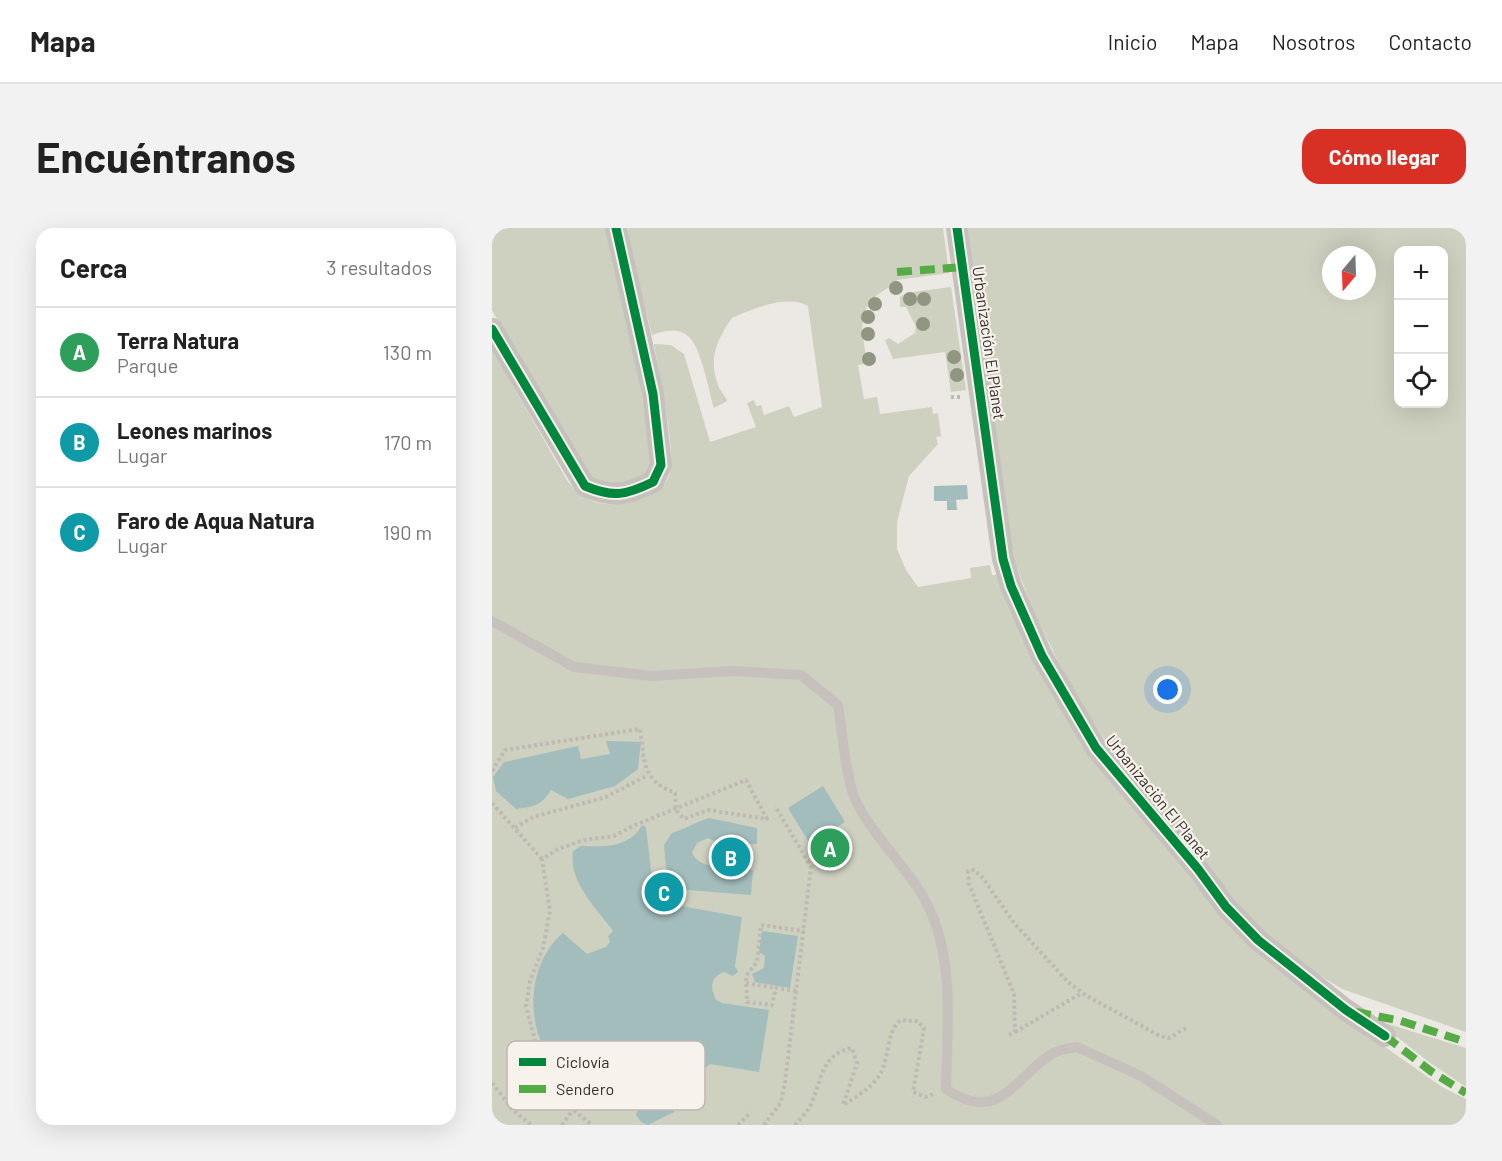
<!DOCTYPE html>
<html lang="es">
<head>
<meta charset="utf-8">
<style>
	:root { --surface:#fff; --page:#f2f2f2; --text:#222; --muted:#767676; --line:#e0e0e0; --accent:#d93025 }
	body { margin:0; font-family:Barlow,sans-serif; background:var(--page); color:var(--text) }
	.controls { position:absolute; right:18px; top:18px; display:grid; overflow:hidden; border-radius:12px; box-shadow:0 6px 24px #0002 }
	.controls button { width:54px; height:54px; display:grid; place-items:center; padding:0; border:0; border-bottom:2px solid var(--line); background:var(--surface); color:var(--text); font:30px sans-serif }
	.compass { position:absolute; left:830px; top:18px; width:54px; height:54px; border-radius:50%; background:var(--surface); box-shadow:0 6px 24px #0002; rotate:199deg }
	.you { position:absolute; left:676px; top:462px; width:21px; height:21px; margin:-15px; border:4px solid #fff; border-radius:50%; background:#1a73e8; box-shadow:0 0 0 9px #1a73e833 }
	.badge { display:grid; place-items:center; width:39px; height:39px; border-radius:50%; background:var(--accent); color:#fff; font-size:20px; font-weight:700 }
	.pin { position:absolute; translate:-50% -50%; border:3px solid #fff; box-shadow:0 2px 6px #0006 }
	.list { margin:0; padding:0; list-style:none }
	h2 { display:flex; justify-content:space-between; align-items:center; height:78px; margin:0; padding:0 24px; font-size:26px }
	h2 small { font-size:20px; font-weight:400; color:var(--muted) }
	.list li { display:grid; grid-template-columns:39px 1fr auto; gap:18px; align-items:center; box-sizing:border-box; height:90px; padding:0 24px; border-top:2px solid var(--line) }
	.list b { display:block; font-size:22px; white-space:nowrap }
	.list p { margin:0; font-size:20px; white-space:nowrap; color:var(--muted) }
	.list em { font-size:20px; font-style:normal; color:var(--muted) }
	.icon { flex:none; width:33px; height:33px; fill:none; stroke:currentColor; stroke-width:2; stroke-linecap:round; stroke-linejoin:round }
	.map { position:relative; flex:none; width:974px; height:897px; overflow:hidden; border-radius:18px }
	header { display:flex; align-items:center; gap:36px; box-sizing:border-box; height:84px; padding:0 30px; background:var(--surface); border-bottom:2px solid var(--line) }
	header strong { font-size:28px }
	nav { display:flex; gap:33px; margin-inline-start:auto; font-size:21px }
	.intro { display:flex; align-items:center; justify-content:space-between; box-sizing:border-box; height:144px; padding:0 36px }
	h1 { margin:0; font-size:42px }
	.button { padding:15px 27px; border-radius:18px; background:var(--accent); color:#fff; font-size:21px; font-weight:700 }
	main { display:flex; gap:36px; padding:0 36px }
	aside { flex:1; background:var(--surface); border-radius:18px; box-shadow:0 6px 24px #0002 }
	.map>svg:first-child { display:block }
</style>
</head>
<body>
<header>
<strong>Mapa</strong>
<nav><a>Inicio</a><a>Mapa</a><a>Nosotros</a><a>Contacto</a></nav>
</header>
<div class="intro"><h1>Encuéntranos</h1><a class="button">Cómo llegar</a></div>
<main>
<aside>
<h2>Cerca<small>3 resultados</small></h2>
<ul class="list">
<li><span class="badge" style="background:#2e9e5b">A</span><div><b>Terra Natura</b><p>Parque</p></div><em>130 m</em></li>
<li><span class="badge" style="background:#0f9aa8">B</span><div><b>Leones marinos</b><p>Lugar</p></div><em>170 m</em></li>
<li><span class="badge" style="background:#0f9aa8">C</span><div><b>Faro de Aqua Natura</b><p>Lugar</p></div><em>190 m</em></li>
</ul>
</aside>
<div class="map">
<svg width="974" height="897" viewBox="0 0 974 897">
	<rect width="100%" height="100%" fill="#ece8e4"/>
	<g fill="#ced1bf" fill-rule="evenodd">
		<polygon points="0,0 114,0 146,140 159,236 153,248 116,259 89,243 0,82"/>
		<path d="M136 0H451L457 45 405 52V56C365 72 367 97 376 135L366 137 372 171 385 169 388 186 440 179 441 186 446 185 449 208 444 209 446 216 417 248 405 294V321L414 342 426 359 479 350 478 340 498 337 500 347H506L627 561 879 812 886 814 950 859 974 871V897H0V121L76 254C93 273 106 279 132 275 149 273 169 265 177 248 186 230 166 140 162 116L179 117 192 126 218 214 264 199 255 175 262 172 264 178 269 177 272 187 297 178 302 189 330 179 316 78C296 66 260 81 240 90 225 111 216 131 226 157 228 163 233 167 235 173L222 180C217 164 209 118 196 108 185 99 172 103 160 107L138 22Z"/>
		<path d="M476 0H974V804L850 761 801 731 757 694 626 532 580 462 542 384 521 330ZM906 22H952V176H906ZM839 27H875V63H839Z"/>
		<polygon points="459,59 474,162 459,164 453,124 401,131 393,112 397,110 406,116 423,105 424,99 414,79 408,79 408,69 414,65"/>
		<polygon points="896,796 974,820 974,859 937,834 891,798"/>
	</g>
	<g fill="#a2bdbc">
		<polygon points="475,257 476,271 464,272 465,282 455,282 455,273 442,273 442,258"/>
		<path d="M114 513 149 514 146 541 123 558 76 571 59 562C50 577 42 579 24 581L4 563 1 549 12 534 86 518 89 531 118 526Z"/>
		<polygon points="331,558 353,594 318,616 296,580"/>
		<path d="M217 590 265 600V616H229L216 610 205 615 200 624C205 643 245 640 261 642L259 667 183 661 175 651 172 617 180 605C194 601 203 594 217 590Z"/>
		<path d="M150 597 154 599 160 651 151 665 154 678 165 683 178 676 250 689 243 738 246 744 241 748 232 744C218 749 218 760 224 772L230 775 277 782 267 844 218 836 187 860 182 884 156 897 149 894 144 887 148 875 147 868 121 854 99 865C88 864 85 853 75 852L66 835 65 820 60 817 51 819C34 782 39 732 71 705L95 726 114 719 118 714 116 708 121 703C105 680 76 654 81 623L89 618C111 619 138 620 150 597Z"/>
		<polygon points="270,703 306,708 298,760 263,754 260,746 272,740 273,728 267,724"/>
	</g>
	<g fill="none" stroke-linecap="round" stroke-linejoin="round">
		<g stroke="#bfb9b5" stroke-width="4" stroke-dasharray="3 3" stroke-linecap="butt">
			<polyline points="459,169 468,169"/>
			<path d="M0 543 13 522 148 501C153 533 149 552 183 565L184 582 192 591 216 582 275 591 254 552 143 597 122 608 92 612 66 621 50 631 58 683 51 720 38 753 34 778 52 846 65 869 100 897"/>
			<polyline points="0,575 50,631"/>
			<polyline points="23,600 41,589 114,569 156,547"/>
			<polyline points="254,755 284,760"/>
			<polyline points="304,763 284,760 280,777 255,774 254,748 265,734 269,697 312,703"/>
			<polyline points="523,804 590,765"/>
			<polyline points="517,807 523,804 522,766 477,656 476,643 482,642 491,650 522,695 576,754 595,768 668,808 677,810 694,800"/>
			<polyline points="0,855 22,883 39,897"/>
			<polyline points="70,897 81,882"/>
			<polyline points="246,897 259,884"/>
			<polyline points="272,897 289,874 293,854 319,639 283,578"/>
			<path d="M303 897C309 890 317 882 320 874 330 850 330 826 360 820L365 835 351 877C367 867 386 857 392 837 397 821 396 805 408 792L426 793 432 800 421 864 433 869 441 866"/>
		</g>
		<path stroke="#c6c1bd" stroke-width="10" d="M0 393 82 439 160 448 240 443 309 447 346 477C350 501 354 551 363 571 381 611 424 645 441 689 462 742 455 805 454 861 506 897 522 851 558 827 566 822 576 820 585 819L649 848 725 897"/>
		<g stroke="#c6c1bd" stroke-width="22">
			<polyline points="465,0 511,331 519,358 550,428 604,520 706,641 734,679 766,712 854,782 893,808"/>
			<path d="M0 101 93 258C122 270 134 267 161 254L169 237 161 166 124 0"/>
		</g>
		<g stroke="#55ab44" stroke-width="8" stroke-dasharray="15 8" stroke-linecap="butt">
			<polyline points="405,44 471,39"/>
			<polyline points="864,784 909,793 974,814"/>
			<polyline points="893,808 940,844 974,865"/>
		</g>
		<g stroke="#f8f2ec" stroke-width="13">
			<g id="cycleway">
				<polyline points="465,0 511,331 519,358 550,428 604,520 706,641 734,679 766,712 854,782 893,808"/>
				<path d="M0 101 93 258C122 270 134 267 161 254L169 237 161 166 124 0"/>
			</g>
		</g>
		<use href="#cycleway" stroke="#00873e" stroke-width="9"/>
	</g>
	<g fill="#919682">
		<circle cx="404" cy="60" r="7"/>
		<circle cx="418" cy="71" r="7"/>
		<circle cx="432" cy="71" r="7"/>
		<circle cx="383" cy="76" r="7"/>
		<circle cx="376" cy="89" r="7"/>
		<circle cx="431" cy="96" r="7"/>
		<circle cx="376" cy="106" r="7"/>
		<circle cx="462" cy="129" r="7"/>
		<circle cx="377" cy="131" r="7"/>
		<circle cx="465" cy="147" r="7"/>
	</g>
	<g text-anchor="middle" stroke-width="4.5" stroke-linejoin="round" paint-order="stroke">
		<g font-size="16" fill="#372e2b" stroke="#f8f2ec">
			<text transform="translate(497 115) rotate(82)" y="6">Urbanización El Planet</text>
			<text transform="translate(666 569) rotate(51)" y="6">Urbanización El Planet</text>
		</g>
	</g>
	<rect x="15" y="813" width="198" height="69" rx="9" fill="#f8f2ec" stroke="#beb7b2" stroke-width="1.5"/>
	<rect x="27" y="830" width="27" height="8" fill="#00873e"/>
	<rect x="27" y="857" width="27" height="8" fill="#55ab44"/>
	<g font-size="16" fill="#372e2b">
		<text x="64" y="840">Ciclovía</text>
		<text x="64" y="867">Sendero</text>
	</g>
</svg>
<div class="controls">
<button>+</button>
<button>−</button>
<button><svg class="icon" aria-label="locate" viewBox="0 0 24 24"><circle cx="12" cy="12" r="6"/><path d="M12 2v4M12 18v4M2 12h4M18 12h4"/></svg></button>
</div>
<svg class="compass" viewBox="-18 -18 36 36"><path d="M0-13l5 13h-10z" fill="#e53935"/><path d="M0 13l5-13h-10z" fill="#767676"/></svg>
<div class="you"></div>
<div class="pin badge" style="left:338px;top:620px;background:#2e9e5b">A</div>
<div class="pin badge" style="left:239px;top:629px;background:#0f9aa8">B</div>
<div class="pin badge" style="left:172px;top:664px;background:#0f9aa8">C</div>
</div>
</main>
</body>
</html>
